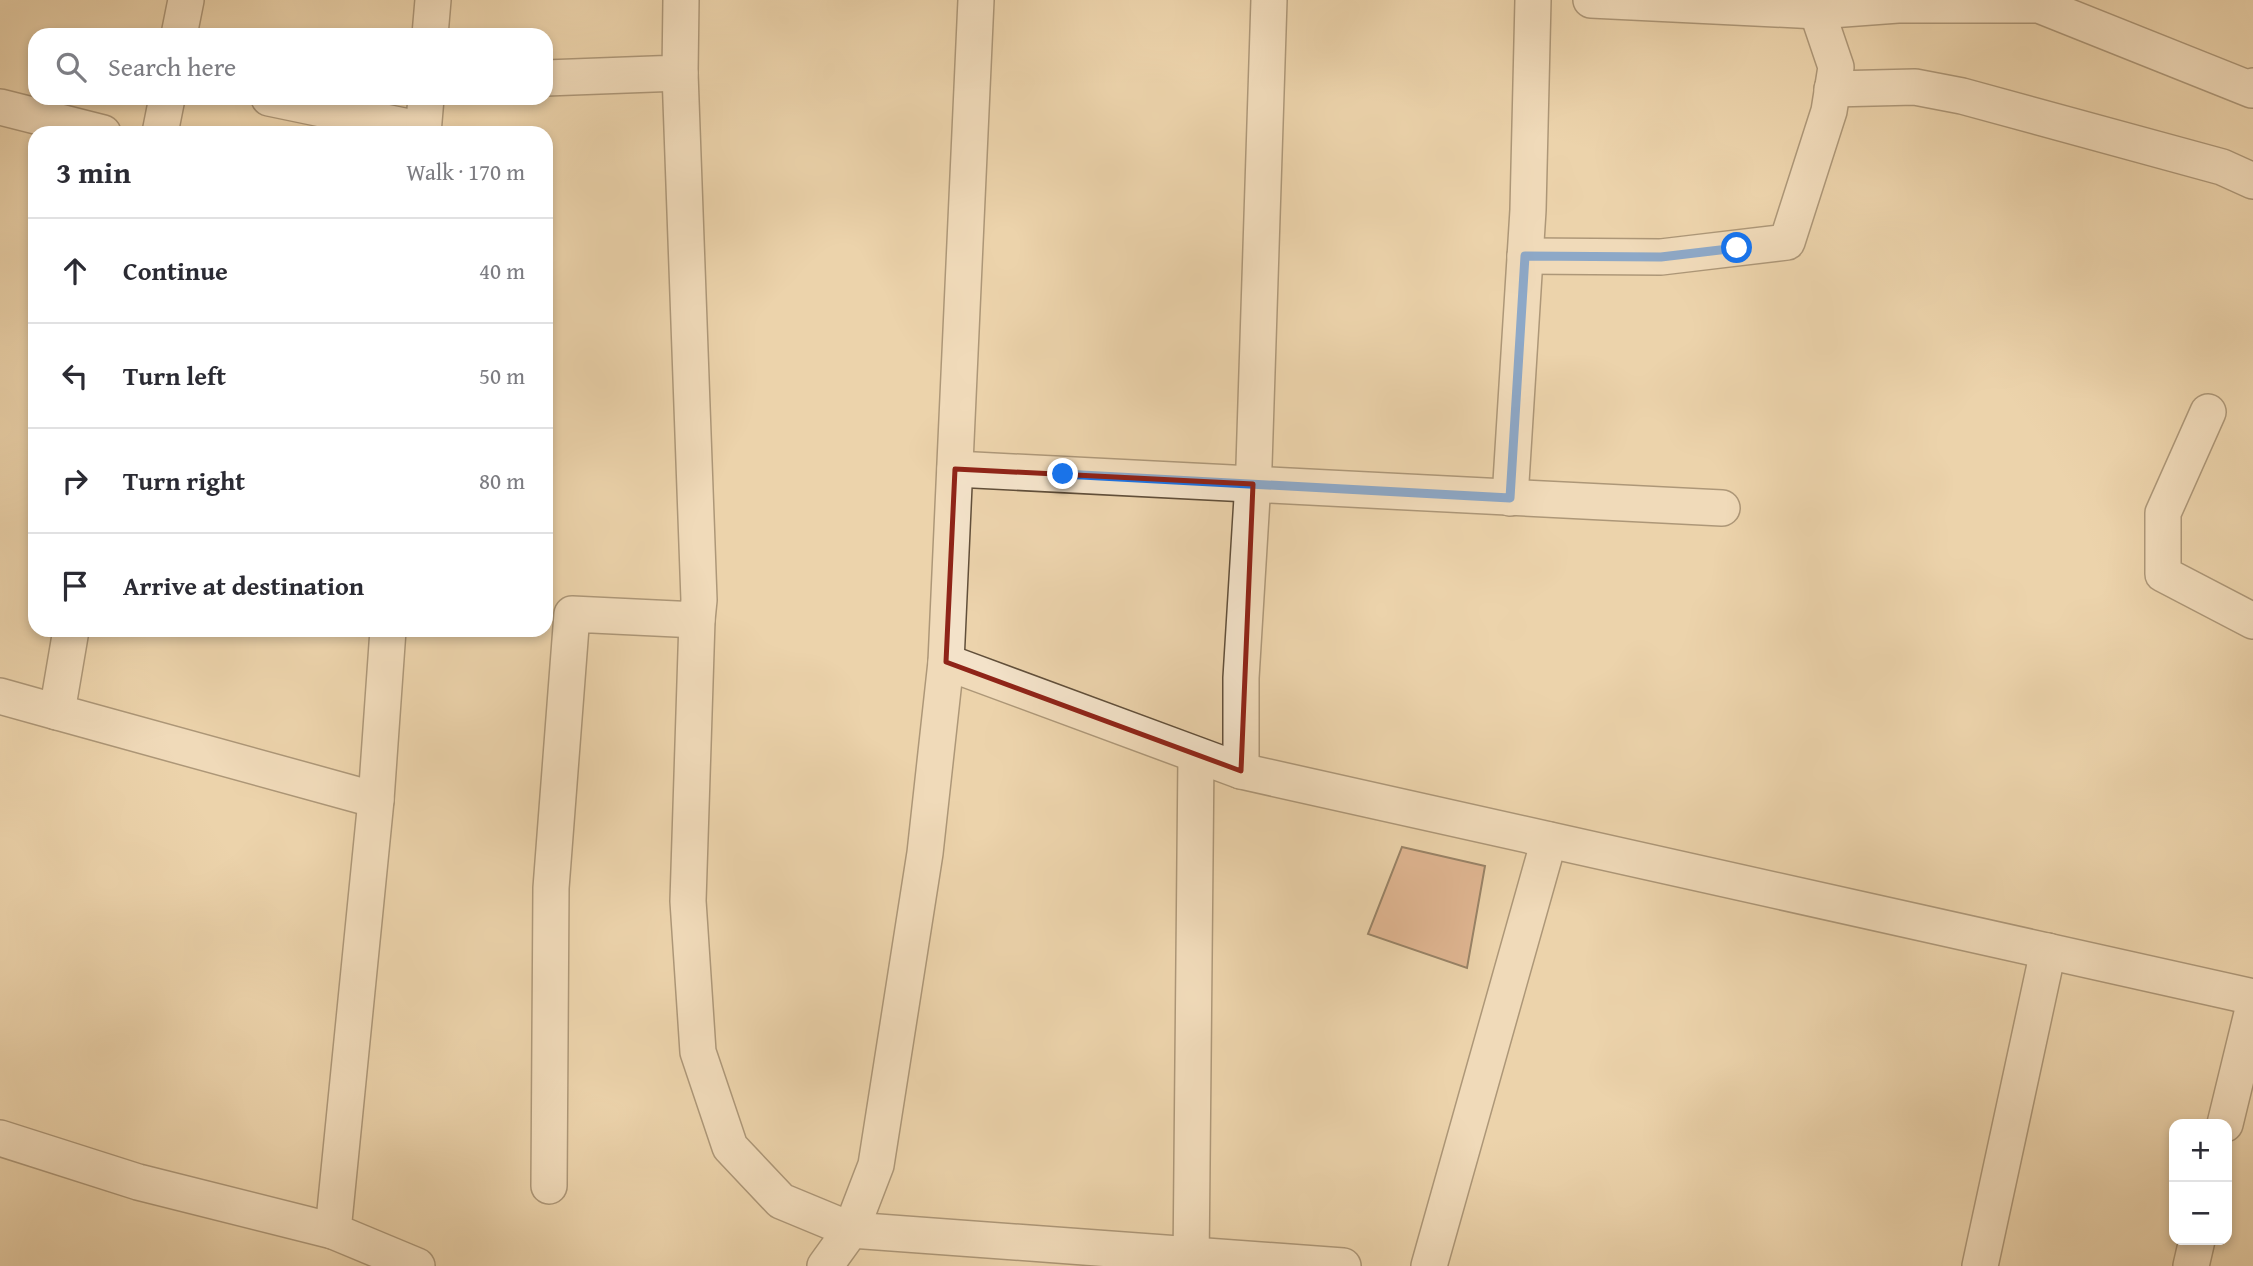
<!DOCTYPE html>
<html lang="en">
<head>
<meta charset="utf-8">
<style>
	:root { --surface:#fff; --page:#f7f7f7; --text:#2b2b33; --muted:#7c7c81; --line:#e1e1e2 }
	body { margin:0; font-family:"Gentium Book Plus",serif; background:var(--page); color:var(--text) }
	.controls { position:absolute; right:21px; bottom:21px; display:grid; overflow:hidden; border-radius:14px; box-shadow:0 4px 10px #0003 }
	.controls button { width:63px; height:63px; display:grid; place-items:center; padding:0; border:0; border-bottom:2px solid var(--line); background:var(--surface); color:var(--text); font:35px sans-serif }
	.stop { position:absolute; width:21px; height:21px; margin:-16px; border:5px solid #1a73e8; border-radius:50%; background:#fff }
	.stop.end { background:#1a73e8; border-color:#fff; box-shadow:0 2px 7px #0008 }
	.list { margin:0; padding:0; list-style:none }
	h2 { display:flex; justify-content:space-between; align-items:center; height:91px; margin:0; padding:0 28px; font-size:30px }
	h2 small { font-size:23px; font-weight:400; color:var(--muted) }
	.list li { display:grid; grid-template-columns:46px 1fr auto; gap:21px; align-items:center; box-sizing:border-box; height:105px; padding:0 28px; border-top:2px solid var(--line) }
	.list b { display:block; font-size:26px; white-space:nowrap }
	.list em { font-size:23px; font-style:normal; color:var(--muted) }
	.icon { flex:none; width:38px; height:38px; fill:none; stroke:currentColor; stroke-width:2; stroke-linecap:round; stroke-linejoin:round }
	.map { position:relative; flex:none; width:2253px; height:1266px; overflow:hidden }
	.search { position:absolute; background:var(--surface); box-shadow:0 4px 10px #0003; left:28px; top:28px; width:525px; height:77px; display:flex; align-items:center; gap:18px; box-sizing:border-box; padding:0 24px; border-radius:21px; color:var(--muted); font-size:26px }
	.panel { position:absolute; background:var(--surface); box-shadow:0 4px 10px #0003; left:28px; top:126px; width:525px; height:511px; border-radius:21px }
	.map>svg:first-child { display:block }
</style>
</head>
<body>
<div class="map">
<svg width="2253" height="1266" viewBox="0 0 2253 1266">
	<rect width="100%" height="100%" fill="#ecd3ac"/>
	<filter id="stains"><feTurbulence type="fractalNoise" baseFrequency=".00286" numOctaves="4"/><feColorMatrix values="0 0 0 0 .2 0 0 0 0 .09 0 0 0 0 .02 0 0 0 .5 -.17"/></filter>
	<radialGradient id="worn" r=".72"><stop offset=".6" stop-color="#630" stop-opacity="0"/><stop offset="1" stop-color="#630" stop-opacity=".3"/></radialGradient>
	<polygon fill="#d19374" stroke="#332314" stroke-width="2" points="1402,847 1485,866 1467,968 1368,934"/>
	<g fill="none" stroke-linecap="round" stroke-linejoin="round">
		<g stroke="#614f3a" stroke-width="38">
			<g id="minor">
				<polyline points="1591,0 1817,11 1898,5 2039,5 2252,90 2253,86"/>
				<polyline points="179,35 186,0"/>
				<polyline points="430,35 433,0"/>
				<polyline points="546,78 680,73 681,0"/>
				<polyline points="1832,89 1915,87 1962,96 2222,167 2253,181"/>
				<polyline points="269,98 423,130"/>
				<polyline points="0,107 103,133"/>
				<polyline points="160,133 167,98"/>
				<polyline points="423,133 426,98"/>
				<polyline points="1525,256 1661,257 1787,242 1829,111 1836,67 1817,11"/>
				<polyline points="2208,412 2163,513 2163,574 2253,621"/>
				<polyline points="955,469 1722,508"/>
				<polyline points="1510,498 1528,210 1533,0"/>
				<polyline points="697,620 688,901 698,1052 730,1147 781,1201 851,1230 1343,1266"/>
				<polyline points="71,630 57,712 376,800"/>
				<polyline points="388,630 376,800 333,1231 417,1266"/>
				<polyline points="946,662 1241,771 2253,997"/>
				<polyline points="0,696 57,712"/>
				<polyline points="1241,771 1241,678 1254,465 1269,0"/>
				<polyline points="2225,1124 2253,1009"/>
				<polyline points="0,1138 138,1182 333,1231"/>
				<polyline points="549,1186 551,888 572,614 697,620 699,600 680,73"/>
				<polyline points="825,1266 851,1230 876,1165 925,853 946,662 976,0"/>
				<polyline points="1191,1266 1196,755"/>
				<polyline points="1429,1266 1549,840"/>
				<polyline points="1980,1266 2048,951"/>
				<polyline points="2191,1266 2197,1240"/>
			</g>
		</g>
		<use href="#minor" stroke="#f3e2c9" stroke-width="35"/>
	</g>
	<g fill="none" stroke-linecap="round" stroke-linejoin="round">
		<polyline stroke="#1a73e8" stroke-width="9" points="1063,474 1510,498 1525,256 1661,257 1737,248"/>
	</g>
	<path d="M0 0H2253V1266H0ZM955 469 1253 484 1241 771 946 662Z" fill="#ecd3ac" fill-opacity=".55" fill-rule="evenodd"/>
	<path fill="none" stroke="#8f2418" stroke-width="5" stroke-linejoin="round" d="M955 469 1253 484 1241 771 946 662Z"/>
	<rect width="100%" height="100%" filter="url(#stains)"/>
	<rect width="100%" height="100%" fill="url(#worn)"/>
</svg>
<div class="controls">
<button>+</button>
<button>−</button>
</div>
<div class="stop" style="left:1737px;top:248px"></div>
<div class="stop end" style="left:1063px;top:474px"></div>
<div class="search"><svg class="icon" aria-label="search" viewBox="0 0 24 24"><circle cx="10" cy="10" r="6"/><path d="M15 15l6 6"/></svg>Search here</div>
<section class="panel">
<h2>3 min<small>Walk · 170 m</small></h2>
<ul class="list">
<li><svg class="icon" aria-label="ahead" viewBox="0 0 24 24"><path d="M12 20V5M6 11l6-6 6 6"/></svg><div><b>Continue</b></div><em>40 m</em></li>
<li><svg class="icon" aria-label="left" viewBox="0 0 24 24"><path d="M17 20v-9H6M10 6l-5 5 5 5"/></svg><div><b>Turn left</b></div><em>50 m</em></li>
<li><svg class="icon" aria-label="right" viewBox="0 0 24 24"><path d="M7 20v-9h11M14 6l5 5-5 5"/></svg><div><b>Turn right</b></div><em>80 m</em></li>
<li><svg class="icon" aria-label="arrive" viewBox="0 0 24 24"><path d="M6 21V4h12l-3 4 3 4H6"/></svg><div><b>Arrive at destination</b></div></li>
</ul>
</section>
</div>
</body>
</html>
